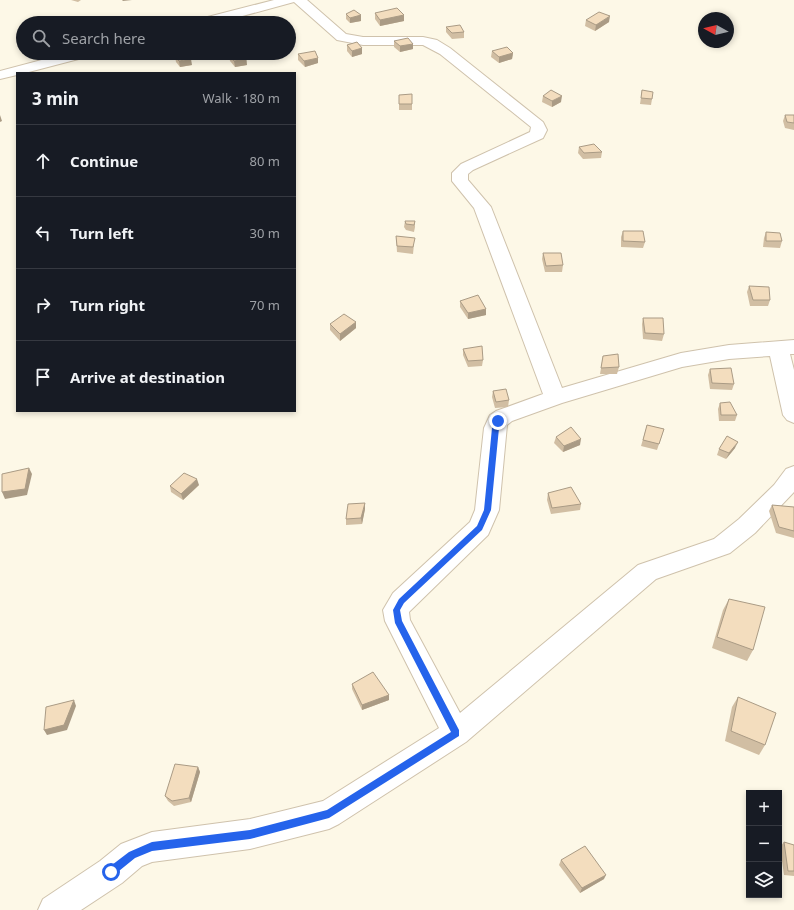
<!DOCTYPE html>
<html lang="en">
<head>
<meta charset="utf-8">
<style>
	:root { --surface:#171b24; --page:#20242c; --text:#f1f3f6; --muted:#9ea1a6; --line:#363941 }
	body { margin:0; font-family:"Noto Sans",sans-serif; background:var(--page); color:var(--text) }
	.controls { position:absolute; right:12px; bottom:12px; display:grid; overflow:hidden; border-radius:0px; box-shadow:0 2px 6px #0003 }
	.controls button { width:36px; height:36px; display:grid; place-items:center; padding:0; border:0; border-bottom:1px solid var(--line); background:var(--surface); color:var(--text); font:20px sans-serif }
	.compass { position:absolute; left:698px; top:12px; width:36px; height:36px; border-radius:50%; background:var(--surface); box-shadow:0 2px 6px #0003; rotate:278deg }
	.stop { position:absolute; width:12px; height:12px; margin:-9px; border:3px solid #2563eb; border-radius:50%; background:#fff }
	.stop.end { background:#2563eb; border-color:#fff; box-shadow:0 1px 4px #0008 }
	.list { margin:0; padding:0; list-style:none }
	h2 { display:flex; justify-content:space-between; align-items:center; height:52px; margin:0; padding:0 16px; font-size:17px }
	h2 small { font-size:13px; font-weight:400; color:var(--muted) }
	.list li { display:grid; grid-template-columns:26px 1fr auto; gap:12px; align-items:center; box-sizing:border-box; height:72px; padding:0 16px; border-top:1px solid var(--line) }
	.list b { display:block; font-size:15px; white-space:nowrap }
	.list em { font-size:13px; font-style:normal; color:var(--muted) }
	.icon { flex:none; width:22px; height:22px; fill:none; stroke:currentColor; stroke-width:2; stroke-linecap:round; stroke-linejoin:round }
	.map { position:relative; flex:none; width:794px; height:910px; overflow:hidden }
	.search { position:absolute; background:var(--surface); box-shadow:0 2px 6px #0003; left:16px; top:16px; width:280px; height:44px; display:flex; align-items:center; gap:10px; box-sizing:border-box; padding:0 14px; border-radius:22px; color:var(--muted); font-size:15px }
	.panel { position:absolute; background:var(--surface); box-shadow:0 2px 6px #0003; left:16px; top:72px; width:280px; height:340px; border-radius:0px }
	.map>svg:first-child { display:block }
</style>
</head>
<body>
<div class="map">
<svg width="794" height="910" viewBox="0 0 794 910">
	<rect width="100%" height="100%" fill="#fdf8e7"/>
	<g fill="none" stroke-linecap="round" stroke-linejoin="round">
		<g stroke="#cfc2ac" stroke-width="2">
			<g id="minor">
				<polygon points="274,0 307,0 346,34 363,37 423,37 437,40 450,48 543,122 547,130 543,138 473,170 468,174 468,180 491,207 562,388 681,353 729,345 794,340 794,354 790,354 794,370 794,423 787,420 783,415 770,356 729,359 682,367 562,403 512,421 507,425 499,510 488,535 409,612 410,620 460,713 638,565 714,539 739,519 774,485 786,469 794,466 794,492 755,533 730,553 656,579 466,742 339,824 329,829 250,849 152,862 142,866 122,883 81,910 38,910 43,899 100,861 121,844 152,832 250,819 323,801 439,728 385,621 383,610 393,593 470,522 475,510 484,428 490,415 496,411 543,394 474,208 452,181 452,173 461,164 530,132 531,127 440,54 423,45 363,45 337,40 294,2 217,23 194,23 196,20"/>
				<polygon points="68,53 92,53 90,56 25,73 17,73 17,75 0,79 0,71"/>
			</g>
		</g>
		<use href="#minor" fill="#fff" fill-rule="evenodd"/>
	</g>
	<g fill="#d1bea3">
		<polygon points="71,0 81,0 78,2"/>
		<polygon points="375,13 404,15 404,21 380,26 375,19"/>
		<polygon points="346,14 361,15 361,21 350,23 346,19"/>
		<polygon points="586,20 609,22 595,31 585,26"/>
		<polygon points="446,27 464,32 464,38 452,39 446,32"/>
		<polygon points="394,41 413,44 413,49 400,52 394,47"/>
		<polygon points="347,45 362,48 362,54 352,57 347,51"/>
		<polygon points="492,51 513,53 512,59 499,63 491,57"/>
		<polygon points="298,54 318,58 318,63 305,67 298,60"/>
		<polygon points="229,55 247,65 235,67 230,61"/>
		<polygon points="175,57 192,65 180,67 176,62"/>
		<polygon points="642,90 652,99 651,105 640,104"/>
		<polygon points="399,95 412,104 412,110 399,110"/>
		<polygon points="543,96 561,102 552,107 542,102"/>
		<polygon points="785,115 794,115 794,130 785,128 783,121"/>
		<polygon points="579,147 602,152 601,158 583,159 578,153"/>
		<polygon points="405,221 415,221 415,227 414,232 406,230 404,227"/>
		<polygon points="623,231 645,242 643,248 621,247 621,237"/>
		<polygon points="766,232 782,241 780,248 763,247 764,238"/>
		<polygon points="396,236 414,244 413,254 397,252"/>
		<polygon points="543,253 563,265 562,272 545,272 542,259"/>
		<polygon points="749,286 770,300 768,306 750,306 747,292"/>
		<polygon points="460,301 486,309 486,315 468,319 460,307"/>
		<polygon points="643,318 664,334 662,341 643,339 642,324"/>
		<polygon points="356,322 356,328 340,341 330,330 330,324"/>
		<polygon points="463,349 483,360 482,366 468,367 463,355"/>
		<polygon points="603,356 619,367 617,374 600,374"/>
		<polygon points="710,369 734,384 732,390 710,389 708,375"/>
		<polygon points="493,391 509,400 508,407 495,408 492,397"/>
		<polygon points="720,403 737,415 735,421 719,421 718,409"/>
		<polygon points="647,425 664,429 657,450 641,446"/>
		<polygon points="556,437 580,445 563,452 554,443"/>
		<polygon points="735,448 726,459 717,455 719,449"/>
		<polygon points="199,485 183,500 171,492 170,486"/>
		<polygon points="548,493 581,504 580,510 551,514 547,500"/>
		<polygon points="365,503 365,509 362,524 346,525 346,519"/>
		<polygon points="772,505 794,507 794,538 776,533 769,511"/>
		<polygon points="729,599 753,650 747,661 712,648 723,610"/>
		<polygon points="352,684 389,695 389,700 362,710 352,689"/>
		<polygon points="738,697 765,745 759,755 725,741 732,707"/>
		<polygon points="198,767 200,772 191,802 174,806 168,801 165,796"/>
		<polygon points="784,842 794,845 794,876 784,875 780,847"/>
		<polygon points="561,860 604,879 580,893 559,865"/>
	</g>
	<g fill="#aa9b85">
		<polygon points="122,0 132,0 123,1"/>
		<polygon points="361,15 361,21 350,23 350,18"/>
		<polygon points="404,15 404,21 380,26 380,20"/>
		<polygon points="610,16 609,22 595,31 596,25"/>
		<polygon points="413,44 413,49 400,52 400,46"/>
		<polygon points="362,48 362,54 352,57 352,51"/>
		<polygon points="246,53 247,65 235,67 234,61"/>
		<polygon points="513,53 512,59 499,63 499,57"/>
		<polygon points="318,58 318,63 305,67 304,61"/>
		<polygon points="191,59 192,65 180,67 179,61"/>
		<polygon points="562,96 561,102 552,107 552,101"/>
		<polygon points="0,115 2,121 0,122"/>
		<polygon points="486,309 486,315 468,319 468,313"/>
		<polygon points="356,322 356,328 340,341 340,334"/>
		<polygon points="581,439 580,445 563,452 564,446"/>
		<polygon points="738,442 735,448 726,459 729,453"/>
		<polygon points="29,468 32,474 27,495 5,499 2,492"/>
		<polygon points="197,479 199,485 183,500 181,494"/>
		<polygon points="365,503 365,509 362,524 361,518"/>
		<polygon points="389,695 389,700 362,710 362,705"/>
		<polygon points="74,700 76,706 67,730 47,735 44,730"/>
		<polygon points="198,767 200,772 191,802 189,798"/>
		<polygon points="606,875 604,879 580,893 582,888"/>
	</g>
	<g fill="#f3ddbe" stroke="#aa9b85">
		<polygon points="397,8 404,15 380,20 375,13"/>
		<polygon points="354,10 361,15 350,18 346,14"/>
		<polygon points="599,12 610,16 596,25 586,20"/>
		<polygon points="460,25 464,32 452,33 446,27"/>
		<polygon points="408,38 413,44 400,46 394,41"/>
		<polygon points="357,42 362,48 352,51 347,45"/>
		<polygon points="507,47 513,53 499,57 492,51"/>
		<polygon points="315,51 318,58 304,61 298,54"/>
		<polygon points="184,53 191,59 179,61 175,57"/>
		<polygon points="243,53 246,53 246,59 234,61 229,55"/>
		<polygon points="551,90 562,96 552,101 543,96"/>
		<polygon points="642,90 653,92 652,99 641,98"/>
		<polygon points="412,94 412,104 399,104 399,95"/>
		<polygon points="785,115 794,115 794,123 787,122"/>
		<polygon points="594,144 602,152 584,153 579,147"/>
		<polygon points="405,221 415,221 414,225 406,224"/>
		<polygon points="623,231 643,231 645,242 623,241"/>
		<polygon points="766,232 780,233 782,241 766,241"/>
		<polygon points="396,236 415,238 413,247 397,246"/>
		<polygon points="543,253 561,253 563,265 546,266"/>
		<polygon points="749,286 769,287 770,300 753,300"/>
		<polygon points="478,295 486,309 468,313 460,301"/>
		<polygon points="344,314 356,322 340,334 330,324"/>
		<polygon points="643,318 663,318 664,334 645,333"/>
		<polygon points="482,346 483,360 468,361 463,349"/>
		<polygon points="618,354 619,367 601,368 603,356"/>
		<polygon points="731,368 734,384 712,383 710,369"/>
		<polygon points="506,389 509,400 496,402 493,391"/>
		<polygon points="730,402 737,415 721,415 720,403"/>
		<polygon points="647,425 664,429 659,444 643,440"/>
		<polygon points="571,427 581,439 564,446 556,437"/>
		<polygon points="727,436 738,442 729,453 719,449"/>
		<polygon points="29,468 25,489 2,492 2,474"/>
		<polygon points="184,473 197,479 181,494 170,486"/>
		<polygon points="571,487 581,504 552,508 548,493"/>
		<polygon points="365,503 361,518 346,519 348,504"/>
		<polygon points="772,505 794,507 794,531 779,527"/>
		<polygon points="729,599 765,607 753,650 717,637"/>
		<polygon points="373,672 389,695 362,705 352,684"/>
		<polygon points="738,697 776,713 765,745 731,731"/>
		<polygon points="74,700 64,725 44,730 46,707"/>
		<polygon points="175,764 198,767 189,798 172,801 165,796"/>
		<polygon points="784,842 794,845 794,871 788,871"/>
		<polygon points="585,846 606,875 582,888 561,860"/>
	</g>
	<polygon fill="#2563eb" points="498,418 501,421 499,428 491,510 482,530 404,603 400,610 402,621 459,730 459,736 329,818 250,839 152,851 135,858 114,875 111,876 108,875 107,872 108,868 129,852 152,842 250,830 327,810 451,732 395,623 393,610 399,599 477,526 484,510 492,428 495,421"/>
</svg>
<div class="controls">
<button>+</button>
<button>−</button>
<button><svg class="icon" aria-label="layers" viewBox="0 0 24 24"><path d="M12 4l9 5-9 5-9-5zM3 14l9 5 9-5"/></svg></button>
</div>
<svg class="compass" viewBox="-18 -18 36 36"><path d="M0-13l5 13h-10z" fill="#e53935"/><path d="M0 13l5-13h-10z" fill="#9ea1a6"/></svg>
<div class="stop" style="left:111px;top:872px"></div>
<div class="stop end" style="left:498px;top:421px"></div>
<div class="search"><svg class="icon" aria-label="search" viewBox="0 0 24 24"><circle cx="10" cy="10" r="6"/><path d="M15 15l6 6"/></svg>Search here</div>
<section class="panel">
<h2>3 min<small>Walk · 180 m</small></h2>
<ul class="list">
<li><svg class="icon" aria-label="ahead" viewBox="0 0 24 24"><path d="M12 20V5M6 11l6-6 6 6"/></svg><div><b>Continue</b></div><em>80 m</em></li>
<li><svg class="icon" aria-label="left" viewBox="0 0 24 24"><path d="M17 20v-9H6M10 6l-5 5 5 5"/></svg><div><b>Turn left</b></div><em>30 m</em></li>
<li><svg class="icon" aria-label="right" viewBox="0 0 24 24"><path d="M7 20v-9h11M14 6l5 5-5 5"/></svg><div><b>Turn right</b></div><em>70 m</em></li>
<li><svg class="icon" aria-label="arrive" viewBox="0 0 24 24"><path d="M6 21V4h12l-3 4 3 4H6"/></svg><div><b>Arrive at destination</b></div></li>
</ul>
</section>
</div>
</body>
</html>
